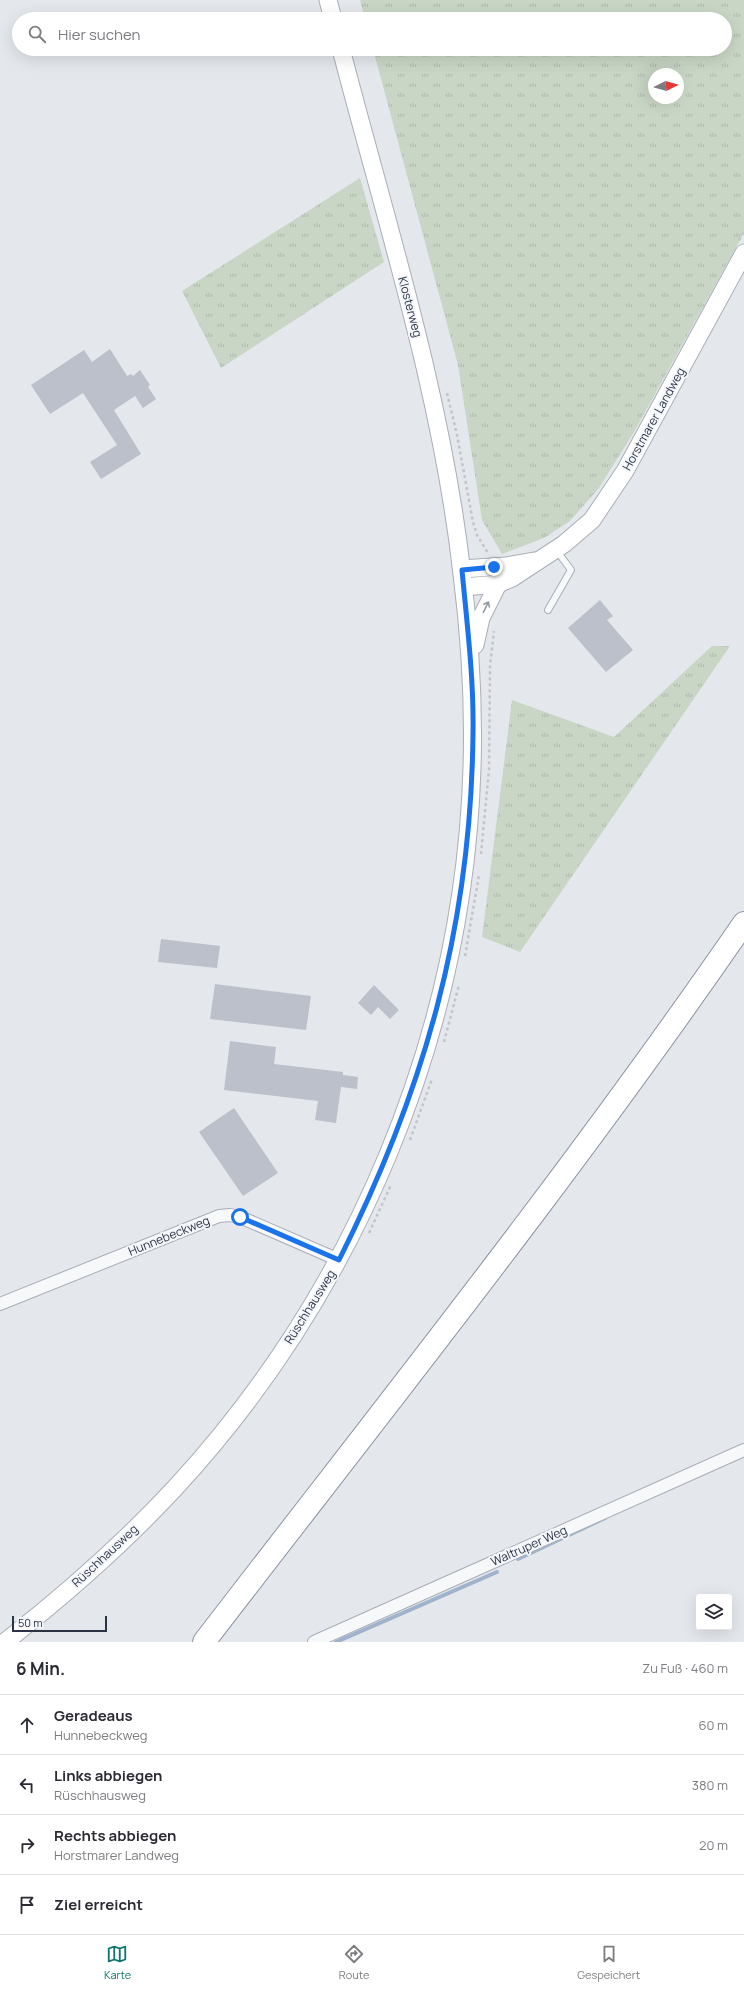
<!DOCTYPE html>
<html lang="de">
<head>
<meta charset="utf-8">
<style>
	:root { --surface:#fff; --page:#f2f2f3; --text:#2b2b33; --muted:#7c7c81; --line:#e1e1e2; --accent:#0f766e }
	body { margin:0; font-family:Manrope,sans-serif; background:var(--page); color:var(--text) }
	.controls { position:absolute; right:12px; bottom:12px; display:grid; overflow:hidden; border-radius:4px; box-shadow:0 4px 16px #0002 }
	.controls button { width:36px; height:36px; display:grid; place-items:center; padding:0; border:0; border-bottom:1px solid var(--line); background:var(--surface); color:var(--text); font:20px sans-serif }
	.compass { position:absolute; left:648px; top:68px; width:36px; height:36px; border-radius:50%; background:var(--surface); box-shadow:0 4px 16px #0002; rotate:85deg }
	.scale { position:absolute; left:12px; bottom:10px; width:95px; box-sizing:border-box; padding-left:4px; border:2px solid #2b3445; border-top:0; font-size:11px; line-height:14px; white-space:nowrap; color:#2b3445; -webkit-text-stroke:3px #f4f6f9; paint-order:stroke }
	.stop { position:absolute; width:12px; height:12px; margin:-9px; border:3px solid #1a73e8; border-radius:50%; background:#fff }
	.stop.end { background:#1a73e8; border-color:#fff; box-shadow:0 1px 4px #0008 }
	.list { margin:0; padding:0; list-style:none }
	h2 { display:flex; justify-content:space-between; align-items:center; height:52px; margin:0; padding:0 16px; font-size:17px }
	h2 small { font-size:13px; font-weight:400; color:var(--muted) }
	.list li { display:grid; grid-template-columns:26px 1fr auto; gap:12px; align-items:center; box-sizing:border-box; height:60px; padding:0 16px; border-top:1px solid var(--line) }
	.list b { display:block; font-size:15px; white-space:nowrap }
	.list p { margin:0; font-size:13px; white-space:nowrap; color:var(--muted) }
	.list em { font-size:13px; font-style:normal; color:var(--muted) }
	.icon { flex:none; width:22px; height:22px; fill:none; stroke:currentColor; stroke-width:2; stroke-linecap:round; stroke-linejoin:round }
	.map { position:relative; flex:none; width:744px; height:1642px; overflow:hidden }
	.search { position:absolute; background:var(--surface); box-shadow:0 4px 16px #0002; left:12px; right:12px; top:12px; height:44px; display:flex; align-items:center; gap:10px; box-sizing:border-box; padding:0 14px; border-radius:22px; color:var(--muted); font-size:15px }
	.sheet { height:292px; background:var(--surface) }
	nav { display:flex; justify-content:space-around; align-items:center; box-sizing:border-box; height:56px; border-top:1px solid var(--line); background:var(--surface); font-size:11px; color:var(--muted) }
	nav a { display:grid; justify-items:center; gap:2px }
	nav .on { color:var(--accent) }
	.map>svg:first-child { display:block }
</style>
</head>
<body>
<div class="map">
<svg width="744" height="1642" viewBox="0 0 744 1642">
	<defs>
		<pattern id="grass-tufts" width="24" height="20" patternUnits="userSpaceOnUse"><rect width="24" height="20" fill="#c9d6c5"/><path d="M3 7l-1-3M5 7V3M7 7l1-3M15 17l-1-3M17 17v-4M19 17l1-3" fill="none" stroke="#adb8ab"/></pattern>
	</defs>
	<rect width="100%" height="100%" fill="#e4e7ec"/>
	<g fill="url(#grass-tufts)" fill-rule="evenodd">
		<path d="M360 0H744V233L634 432 599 488 570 521 544 538 502 554 482 520 458 365 373 49H725V19H365ZM654 74H678V98H654Z"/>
		<polygon points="360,178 384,262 221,368 182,291"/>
		<polygon points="712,646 730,646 520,952 482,937 512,700 614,737"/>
	</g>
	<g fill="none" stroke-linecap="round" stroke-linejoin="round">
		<g stroke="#9fb4cc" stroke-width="4">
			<polyline points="518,1559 605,1518"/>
			<polyline points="336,1642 497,1572"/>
		</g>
	</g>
	<g fill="#bbc0ca">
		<polygon points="110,349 127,376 131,374 133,376 140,370 150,385 148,387 156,399 143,408 135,396 114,410 141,454 101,479 90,462 117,445 83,393 50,414 31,385 84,350 92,362"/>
		<polygon points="600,600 613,616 607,620 633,650 606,672 568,628"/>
		<polygon points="161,939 220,946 217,968 158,962"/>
		<polygon points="215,984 311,996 306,1030 210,1019"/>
		<polygon points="374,985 399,1010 390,1019 378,1007 371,1015 358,1003"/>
		<polygon points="230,1041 276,1047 274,1064 343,1072 343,1075 358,1077 357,1089 341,1087 336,1123 315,1120 318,1101 224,1090"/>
		<polygon points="234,1108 278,1173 243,1196 199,1132"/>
	</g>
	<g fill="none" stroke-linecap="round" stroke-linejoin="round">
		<g stroke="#a9aeb7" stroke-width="8">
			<polyline id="lane" points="548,610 571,570 557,551"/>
		</g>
		<g stroke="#a9aeb7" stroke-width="14">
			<g id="street">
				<polyline points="0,1304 219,1216 230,1215 240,1217 339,1260"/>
				<polyline points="314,1642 744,1450"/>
			</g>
		</g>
		<g stroke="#a9aeb7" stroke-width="19">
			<g id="secondary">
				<polyline points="328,0 333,19"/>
				<polyline points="462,569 506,566 534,561"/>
				<polyline points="464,587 498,584 512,578 564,544 592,520 625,471 744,253"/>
				<polyline points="475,645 481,618 498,584"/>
				<path d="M5 1642C65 1595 123 1544 175 1488 355 1293 464 1034 472 768 474 703 470 638 462 574 442 395 386 222 341 49"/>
			</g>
		</g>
		<g stroke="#8b94a3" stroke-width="24">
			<path id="highway" d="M204 1642C387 1404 574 1170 744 923"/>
		</g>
		<g stroke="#c2c5cb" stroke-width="2.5" stroke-dasharray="3 3" stroke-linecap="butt">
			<polyline points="739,240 744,232"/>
			<polyline points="447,393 457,435 473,522 477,535 488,553"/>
			<polyline points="481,854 489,770 490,666 494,631"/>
			<polyline points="465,956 479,875"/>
			<polyline points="444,1042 459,985"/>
			<polyline points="410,1140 432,1079"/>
			<polyline points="369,1233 391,1185"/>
		</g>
		<use href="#lane" stroke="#f7f8fa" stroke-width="6"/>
		<use href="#street" stroke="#f7f8fa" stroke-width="12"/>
		<use href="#secondary" stroke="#fff" stroke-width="17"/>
		<use href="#highway" stroke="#fff" stroke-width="22"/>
	</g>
	<defs><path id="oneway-shaft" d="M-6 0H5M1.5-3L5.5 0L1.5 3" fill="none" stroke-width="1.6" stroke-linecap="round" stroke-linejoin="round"/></defs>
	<use stroke="#959aa2" href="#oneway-shaft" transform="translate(486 607) rotate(-64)"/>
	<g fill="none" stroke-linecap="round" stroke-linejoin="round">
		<path stroke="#1a73e8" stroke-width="5" d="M240 1217 339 1260C425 1089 471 926 473 734 474 679 467 624 462 570L494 567"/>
	</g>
	<g text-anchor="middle" stroke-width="4" stroke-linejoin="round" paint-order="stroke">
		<g font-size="12" fill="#2b3445" stroke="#f4f6f9">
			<text transform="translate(410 307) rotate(75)" y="4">Klosterweg</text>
			<text transform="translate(654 419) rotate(-61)" y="4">Horstmarer Landweg</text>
			<text transform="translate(169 1236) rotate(-22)" y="4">Hunnebeckweg</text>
			<text transform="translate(310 1307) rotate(-58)" y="4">Rüschhausweg</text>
			<text transform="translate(529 1546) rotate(-24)" y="4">Waltruper Weg</text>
			<text transform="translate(105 1556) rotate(-43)" y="4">Rüschhausweg</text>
		</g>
	</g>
</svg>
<div class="controls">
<button><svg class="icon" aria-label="layers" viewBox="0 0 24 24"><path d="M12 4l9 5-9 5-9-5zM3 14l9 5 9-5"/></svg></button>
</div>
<svg class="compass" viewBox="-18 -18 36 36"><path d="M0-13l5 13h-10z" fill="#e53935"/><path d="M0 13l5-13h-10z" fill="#7c7c81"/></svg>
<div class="scale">50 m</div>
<div class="stop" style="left:240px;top:1217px"></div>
<div class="stop end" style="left:494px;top:567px"></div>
<div class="search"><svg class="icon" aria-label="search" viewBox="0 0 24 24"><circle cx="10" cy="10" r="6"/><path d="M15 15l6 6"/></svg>Hier suchen</div>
</div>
<section class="sheet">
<h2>6 Min.<small>Zu Fuß · 460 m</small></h2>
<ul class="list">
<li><svg class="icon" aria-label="ahead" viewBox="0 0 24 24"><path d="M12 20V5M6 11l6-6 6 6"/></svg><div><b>Geradeaus</b><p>Hunnebeckweg</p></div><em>60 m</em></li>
<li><svg class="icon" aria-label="left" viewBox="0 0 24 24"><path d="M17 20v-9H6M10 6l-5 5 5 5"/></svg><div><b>Links abbiegen</b><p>Rüschhausweg</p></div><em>380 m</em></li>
<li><svg class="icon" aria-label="right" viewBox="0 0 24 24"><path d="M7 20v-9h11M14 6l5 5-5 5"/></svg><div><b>Rechts abbiegen</b><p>Horstmarer Landweg</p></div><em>20 m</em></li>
<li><svg class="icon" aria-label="arrive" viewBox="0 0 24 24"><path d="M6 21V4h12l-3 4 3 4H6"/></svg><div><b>Ziel erreicht</b></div></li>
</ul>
</section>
<nav>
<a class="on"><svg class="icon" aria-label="map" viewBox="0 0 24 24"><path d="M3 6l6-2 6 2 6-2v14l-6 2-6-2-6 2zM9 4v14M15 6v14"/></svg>Karte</a>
<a><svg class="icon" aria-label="directions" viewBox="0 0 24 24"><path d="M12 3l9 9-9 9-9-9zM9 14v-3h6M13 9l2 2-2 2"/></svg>Route</a>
<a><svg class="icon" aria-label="saved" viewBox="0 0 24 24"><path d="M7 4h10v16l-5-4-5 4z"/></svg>Gespeichert</a>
</nav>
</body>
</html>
